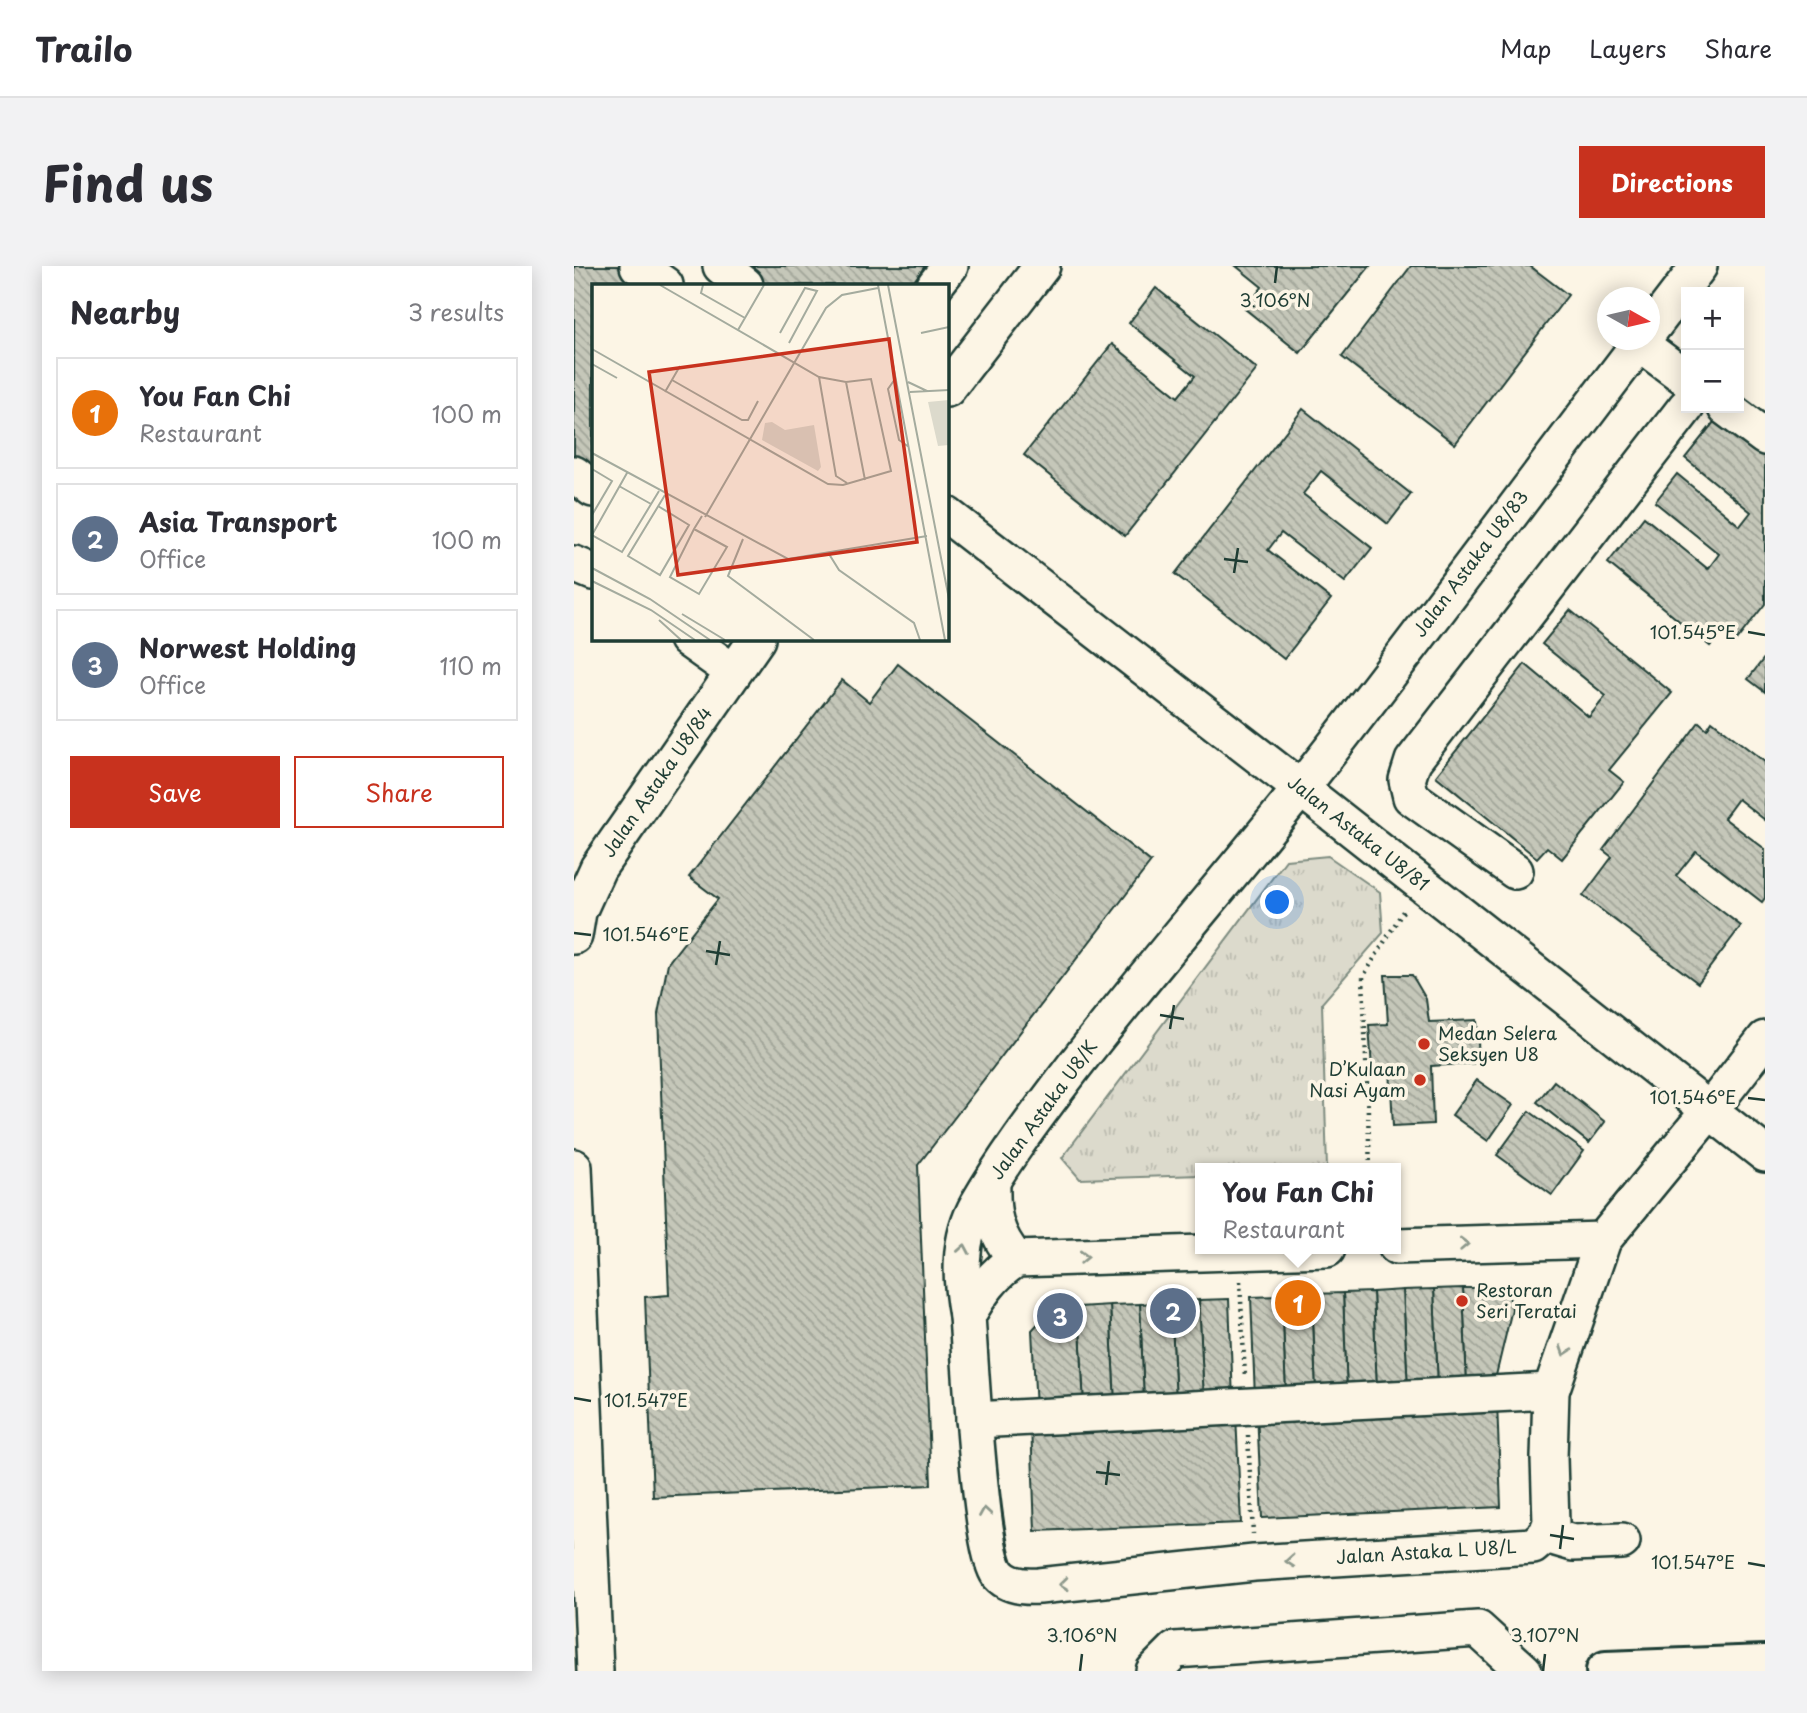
<!DOCTYPE html>
<html lang="en">
<head>
<meta charset="utf-8">
<style>
	:root { --surface:#fff; --page:#f2f2f3; --text:#2b2b33; --muted:#7c7c81; --line:#e1e1e2; --accent:#c8321e }
	body { margin:0; font-family:"Playpen Sans",sans-serif; background:var(--page); color:var(--text) }
	.controls { position:absolute; right:21px; top:21px; display:grid; overflow:hidden; border-radius:0px; box-shadow:0 4px 18px #0003 }
	.controls button { width:63px; height:63px; display:grid; place-items:center; padding:0; border:0; border-bottom:2px solid var(--line); background:var(--surface); color:var(--text); font:35px sans-serif }
	.compass { position:absolute; left:1023px; top:21px; width:63px; height:63px; border-radius:50%; background:var(--surface); box-shadow:0 4px 18px #0003; rotate:98deg }
	.you { position:absolute; left:704px; top:637px; width:24px; height:24px; margin:-18px; border:5px solid #fff; border-radius:50%; background:#1a73e8; box-shadow:0 0 0 10px #1a73e833 }
	.badge { display:grid; place-items:center; width:46px; height:46px; border-radius:50%; background:var(--accent); color:#fff; font-size:23px; font-weight:700 }
	.pin { position:absolute; translate:-50% -50%; border:4px solid #fff; box-shadow:0 2px 7px #0006 }
	.popup { position:absolute; left:621px; top:897px; width:206px; height:91px; box-sizing:border-box; display:grid; place-content:center; border-radius:0px; background:var(--surface); filter:drop-shadow(0 2px 5px #0005); font-size:23px; white-space:nowrap; color:var(--muted) }
	.popup b { font-size:26px; color:var(--text) }
	.popup::after { content:''; position:absolute; left:50%; top:100%; margin-left:-14px; border:14px solid transparent; border-top-color:var(--surface) }
	.list { margin:0; padding:0; list-style:none }
	h2 { display:flex; justify-content:space-between; align-items:center; height:91px; margin:0; padding:0 28px; font-size:30px }
	h2 small { font-size:23px; font-weight:400; color:var(--muted) }
	.list li { display:grid; grid-template-columns:46px 1fr auto; gap:21px; align-items:center; box-sizing:border-box; height:112px; margin:0 14px 14px; padding:0 14px; border:2px solid var(--line); border-radius:0px }
	.list b { display:block; font-size:26px; white-space:nowrap }
	.list p { margin:0; font-size:23px; white-space:nowrap; color:var(--muted) }
	.list em { font-size:23px; font-style:normal; color:var(--muted) }
	.actions { display:flex; gap:14px; padding:21px 28px }
	.actions a { flex:1; padding:16px 0; border:2px solid var(--accent); border-radius:0px; text-align:center; font-size:24px; color:var(--accent) }
	.actions .main { background:var(--accent); color:#fff }
	.map { position:relative; flex:none; width:1191px; height:1405px; overflow:hidden; border-radius:0px }
	header { display:flex; align-items:center; gap:42px; box-sizing:border-box; height:98px; padding:0 35px; background:var(--surface); border-bottom:2px solid var(--line) }
	header strong { font-size:33px }
	nav { display:flex; gap:38px; margin-inline-start:auto; font-size:24px }
	.intro { display:flex; align-items:center; justify-content:space-between; box-sizing:border-box; height:168px; padding:0 42px }
	h1 { margin:0; font-size:49px }
	.button { padding:18px 32px; border-radius:0px; background:var(--accent); color:#fff; font-size:24px; font-weight:700 }
	main { display:flex; gap:42px; padding:0 42px }
	aside { flex:1; background:var(--surface); border-radius:0px; box-shadow:0 4px 18px #0003 }
	.map>svg:first-child { display:block }
</style>
</head>
<body>
<header>
<strong>Trailo</strong>
<nav><a>Map</a><a>Layers</a><a>Share</a></nav>
</header>
<div class="intro"><h1>Find us</h1><a class="button">Directions</a></div>
<main>
<aside>
<h2>Nearby<small>3 results</small></h2>
<ul class="list">
<li><span class="badge" style="background:#e8710a">1</span><div><b>You Fan Chi</b><p>Restaurant</p></div><em>100 m</em></li>
<li><span class="badge" style="background:#5c6f8a">2</span><div><b>Asia Transport</b><p>Office</p></div><em>100 m</em></li>
<li><span class="badge" style="background:#5c6f8a">3</span><div><b>Norwest Holding</b><p>Office</p></div><em>110 m</em></li>
</ul>
<div class="actions"><a class="main">Save</a><a>Share</a></div>
</aside>
<div class="map">
<svg width="1191" height="1405" viewBox="0 0 1191 1405">
	<defs>
		<pattern id="grass-tufts" width="24" height="20" patternUnits="userSpaceOnUse" patternTransform="scale(1.75)"><rect width="24" height="20" fill="#dcdacc"/><path d="M3 7l-1-3M5 7V3M7 7l1-3M15 17l-1-3M17 17v-4M19 17l1-3" fill="none" stroke="#bcbcb0"/></pattern>
		<pattern id="building-back-hatch" width="6" height="6" patternUnits="userSpaceOnUse" patternTransform="scale(1.75)"><rect width="6" height="6" fill="#c5c7b9"/><path d="M-1 5l2 2M0 0l6 6M5-1l2 2" fill="none" stroke="#9fa397"/></pattern>
	</defs>
	<rect width="100%" height="100%" fill="#fcf5e5"/>
	<filter id="ink" filterUnits="userSpaceOnUse"><feTurbulence type="fractalNoise" baseFrequency=".0143" numOctaves="2"/><feDisplacementMap in="SourceGraphic" scale="14" xChannelSelector="R" yChannelSelector="G"/><feConvolveMatrix kernelMatrix="1 2 1 2 8 2 1 2 1" color-interpolation-filters="sRGB"/></filter>
	<g filter="url(#ink)">
		<polygon fill="url(#grass-tufts)" stroke="#7e8c80" stroke-width="2" points="754,590 806,626 809,667 748,737 753,902 626,902 626,909 506,913 488,892 712,594"/>
		<g fill="url(#building-back-hatch)" stroke="#1f3d34" stroke-width="2">
			<polygon points="0,0 57,0 83,19 19,19 19,212 0,198"/>
			<polygon points="179,0 351,0 337,19 184,19 172,10"/>
			<polygon points="662,0 796,0 726,87 671,43 688,21"/>
			<polygon points="837,0 956,0 994,29 881,178 768,91"/>
			<polygon points="582,22 683,103 551,270 450,189 538,78 604,131 621,110 555,57"/>
			<polygon points="729,143 837,228 814,258 747,205 729,228 798,282 771,316 707,267 694,284 757,333 710,393 601,308"/>
			<polygon points="1148,146 1191,181 1191,338 1161,376 1148,366 1136,380 1034,297 1070,251 1134,303 1145,288 1081,236 1103,208 1166,260 1177,246 1111,192"/>
			<polygon points="996,344 1098,427 1035,504 1050,516 988,593 973,581 963,592 862,510 951,398 1015,451 1032,430 968,378"/>
			<polygon points="1191,391 1191,426 1174,413"/>
			<polygon points="324,398 577,596 344,899 357,1219 79,1231 71,1031 95,1029 84,748 94,697 144,633 115,611 268,414 295,436"/>
			<polygon points="1138,455 1191,496 1191,554 1164,533 1150,552 1191,583 1191,632 1188,636 1122,585 1102,610 1167,660 1124,717 1009,630 1038,591 1029,584 1125,456 1133,463"/>
			<polygon points="811,709 838,709 852,733 855,756 903,754 905,797 857,800 859,858 819,860 816,802 798,803 795,759 814,758"/>
			<polygon points="903,814 939,839 914,875 878,849"/>
			<polygon points="980,815 1031,856 1015,877 963,836"/>
			<polygon points="955,845 1010,885 978,929 923,889"/>
			<polygon points="889,1022 924,1022 931,1026 937,1035 938,1043 919,1122 893,1122"/>
			<polygon points="889,1022 893,1122 864,1124 860,1023"/>
			<polygon points="860,1023 864,1124 834,1125 829,1024"/>
			<polygon points="829,1024 834,1125 803,1126 799,1026"/>
			<polygon points="799,1026 803,1126 773,1128 769,1027"/>
			<polygon points="769,1027 773,1128 742,1129 738,1028"/>
			<polygon points="738,1028 742,1129 712,1130 708,1030"/>
			<polygon points="708,1030 712,1130 681,1132 677,1031"/>
			<polygon points="655,1033 659,1134 630,1135 625,1034"/>
			<polygon points="625,1034 630,1135 602,1137 597,1036"/>
			<polygon points="597,1036 602,1137 570,1138 566,1038"/>
			<polygon points="566,1038 570,1138 541,1140 536,1039"/>
			<polygon points="536,1039 541,1140 510,1142 505,1041"/>
			<polygon points="505,1041 510,1142 462,1144 458,1064 478,1042"/>
			<polygon points="923,1136 927,1241 688,1252 683,1146"/>
			<polygon points="662,1149 667,1257 461,1265 457,1158"/>
		</g>
		<g fill="none" stroke-linecap="round" stroke-linejoin="round">
			<g stroke="#1f3d34" stroke-width="40">
				<g id="minor">
					<polyline points="64,0 91,19"/>
					<polyline points="147,0 171,19"/>
					<polyline points="361,19 376,0"/>
					<polyline points="1076,64 1125,0"/>
					<path id="s1" d="M1068 74C954 223 843 375 727 522 652 615 574 705 501 799 467 844 432 889 404 938 384 973 386 1012 393 1050 396 1089 406 1289 425 1309 435 1320 451 1321 465 1320L680 1297 959 1280 972 1269 977 1257 975 1192 977 1125 1029 974 1135 845 1191 773"/>
					<polyline points="1065,77 1112,112"/>
					<polyline points="373,123 468,0"/>
					<polyline points="1152,142 1191,171"/>
					<polyline points="0,208 19,223"/>
					<path id="s2" d="M373 249 726 522 1191 888"/>
					<polyline points="0,298 19,306"/>
					<polyline points="113,373 158,405"/>
					<polyline points="941,605 837,531 833,514 839,495 1112,141"/>
					<path id="s3" d="M0 670 4 646 24 602 183 373"/>
					<polyline points="0,901 21,1405"/>
					<path d="M418 916C417 947 421 969 442 993"/>
					<polyline points="822,980 1029,974"/>
					<path d="M393 1050C406 1027 419 1008 442 993L753 983"/>
					<polyline points="400,1154 977,1125"/>
					<polyline points="972,1269 999,1277 1048,1275"/>
					<polyline points="580,1405 601,1384 904,1363 950,1405"/>
				</g>
			</g>
			<g stroke="#1f3d34" stroke-width="44">
				<polyline id="major" points="1032,1405 1191,1399"/>
			</g>
			<g stroke="#1f3d34" stroke-width="4.5" stroke-dasharray="2 5" stroke-linecap="butt">
				<polyline points="796,902 789,711 831,642"/>
				<polyline points="666,1015 671,1111"/>
				<polyline points="674,1169 679,1268"/>
			</g>
			<use href="#minor" stroke="#fcf5e5" stroke-width="35"/>
			<use href="#major" stroke="#fcf5e5" stroke-width="38"/>
		</g>
		<defs><path id="oneway-chevron" d="M-2-3.5L2.5 0L-2 3.5" fill="none" stroke-width="1.6" stroke-linecap="round" stroke-linejoin="round" transform="scale(1.75)"/></defs>
		<g stroke="#8e998c">
			<use href="#oneway-chevron" transform="translate(890 978) rotate(-2)"/>
			<use href="#oneway-chevron" transform="translate(390 983) rotate(-80)"/>
			<use href="#oneway-chevron" transform="translate(510 991) rotate(-2)"/>
			<use href="#oneway-chevron" transform="translate(991 1085) rotate(109)"/>
			<use href="#oneway-chevron" transform="translate(411 1246) rotate(-99)"/>
			<use href="#oneway-chevron" transform="translate(716 1295) rotate(176)"/>
			<use href="#oneway-chevron" transform="translate(490 1318) rotate(174)"/>
		</g>
	</g>
	<path fill="none" stroke="#1f3d34" stroke-width="2.5" d="M701 17 703 0M650 293 674 296M660 307 664 282M1174 366 1191 369M0 667 17 669M132 685 156 689M142 699 146 675M586 749 610 753M596 763 600 739M1174 832 1191 834M0 1132 17 1135M522 1206 546 1209M532 1219 535 1195M976 1269 1000 1273M986 1283 989 1259M1174 1297 1191 1300M506 1405 508 1388M969 1405 971 1388"/>
	<g fill="#c8321e" stroke="#fcf5e5" stroke-width="2.5">
		<circle cx="850" cy="778" r="7"/>
		<circle cx="846" cy="814" r="7"/>
		<circle cx="888" cy="1035" r="7"/>
	</g>
	<g text-anchor="middle" stroke-width="7" stroke-linejoin="round" paint-order="stroke">
		<g font-size="18" fill="#1f3d34" stroke="#fcf5e5">
			<text transform="translate(897 298) rotate(-53)" y="6">Jalan Astaka U8/83</text>
			<text dy="6" stroke="none"><textPath href="#s3" startOffset="177">Jalan Astaka U8/84</textPath></text>
			<text dy="6" stroke="none"><textPath href="#s2" startOffset="520">Jalan Astaka U8/81</textPath></text>
			<text transform="translate(470 844) rotate(-54)" y="6">Jalan Astaka U8/K</text>
			<text dy="6" stroke="none"><textPath href="#s1" startOffset="1899">Jalan Astaka L U8/L</textPath></text>
		</g>
		<g font-size="18" fill="#1f3d34" stroke="#fcf5e5" text-anchor="start">
			<text x="864" y="774">Medan Selera<tspan x="864" dy="21">Seksyen U8</tspan></text>
			<text x="832" y="810" text-anchor="end">D’Kulaan<tspan x="832" dy="21">Nasi Ayam</tspan></text>
			<text x="902" y="1031">Restoran<tspan x="902" dy="21">Seri Teratai</tspan></text>
		</g>
	</g>
	<g transform="translate(18 18)">
		<rect width="357" height="357" fill="#fcf5e5"/>
		<path d="M357 116V161L346 162 336 118ZM180 138 193 146 222 141 229 183 226 187 170 156 173 139Z" fill="#dcdacc"/>
		<path fill="none" stroke="#a4ab9e" stroke-width="2" d="M111 1 109 9 153 34M286 1 353 356M296 1 357 315M146 46 172 1M188 49 213 4 225 7 197 59M329 49 357 43M0 65 236 200 251 201 299 187 279 95 254 98 227 93 68 1M0 80 25 94M227 93 244 192 255 199M303 95 296 105 307 156 317 163M80 96 150 136H156L166 117M254 98 273 196M316 98 335 107M73 108 88 82M318 108 357 106M0 169 196 275 335 252M0 185 20 197 0 231M35 189 0 251 30 268 67 207M27 202 59 220M66 222 97 241 68 291 36 272 73 211M113 233 234 24 250 11 286 4M102 245 135 263 107 310 78 293 102 245 110 232M151 255 136 292 222 356M237 270 247 286 322 339 328 356M0 284 58 315 118 356M0 297 59 326 103 356M90 330 133 356M67 336 89 356"/>
		<path fill="#c8321e" fill-opacity="0.15" stroke="#c8321e" stroke-width="3.5" d="M297 55 325 258 86 291 57 88Z"/>
		<rect width="357" height="357" fill="none" stroke="#1f3d34" stroke-width="3.5"/>
	</g>
	<g font-size="18" text-anchor="middle" fill="#1f3d34" stroke="#fcf5e5" stroke-width="7" stroke-linejoin="round" paint-order="stroke">
		<text x="701" y="41">3.106°N</text>
		<text x="1119" y="373">101.545°E</text>
		<text x="72" y="675">101.546°E</text>
		<text x="1119" y="838">101.546°E</text>
		<text x="72" y="1141">101.547°E</text>
		<text x="1119" y="1303">101.547°E</text>
		<text x="508" y="1376">3.106°N</text>
		<text x="971" y="1376">3.107°N</text>
	</g>
</svg>
<div class="controls">
<button>+</button>
<button>−</button>
</div>
<svg class="compass" viewBox="-18 -18 36 36"><path d="M0-13l5 13h-10z" fill="#e53935"/><path d="M0 13l5-13h-10z" fill="#7c7c81"/></svg>
<div class="you"></div>
<div class="pin badge" style="left:724px;top:1037px;background:#e8710a">1</div>
<div class="popup"><b>You Fan Chi</b>Restaurant</div>
<div class="pin badge" style="left:599px;top:1045px;background:#5c6f8a">2</div>
<div class="pin badge" style="left:486px;top:1050px;background:#5c6f8a">3</div>
</div>
</main>
</body>
</html>
